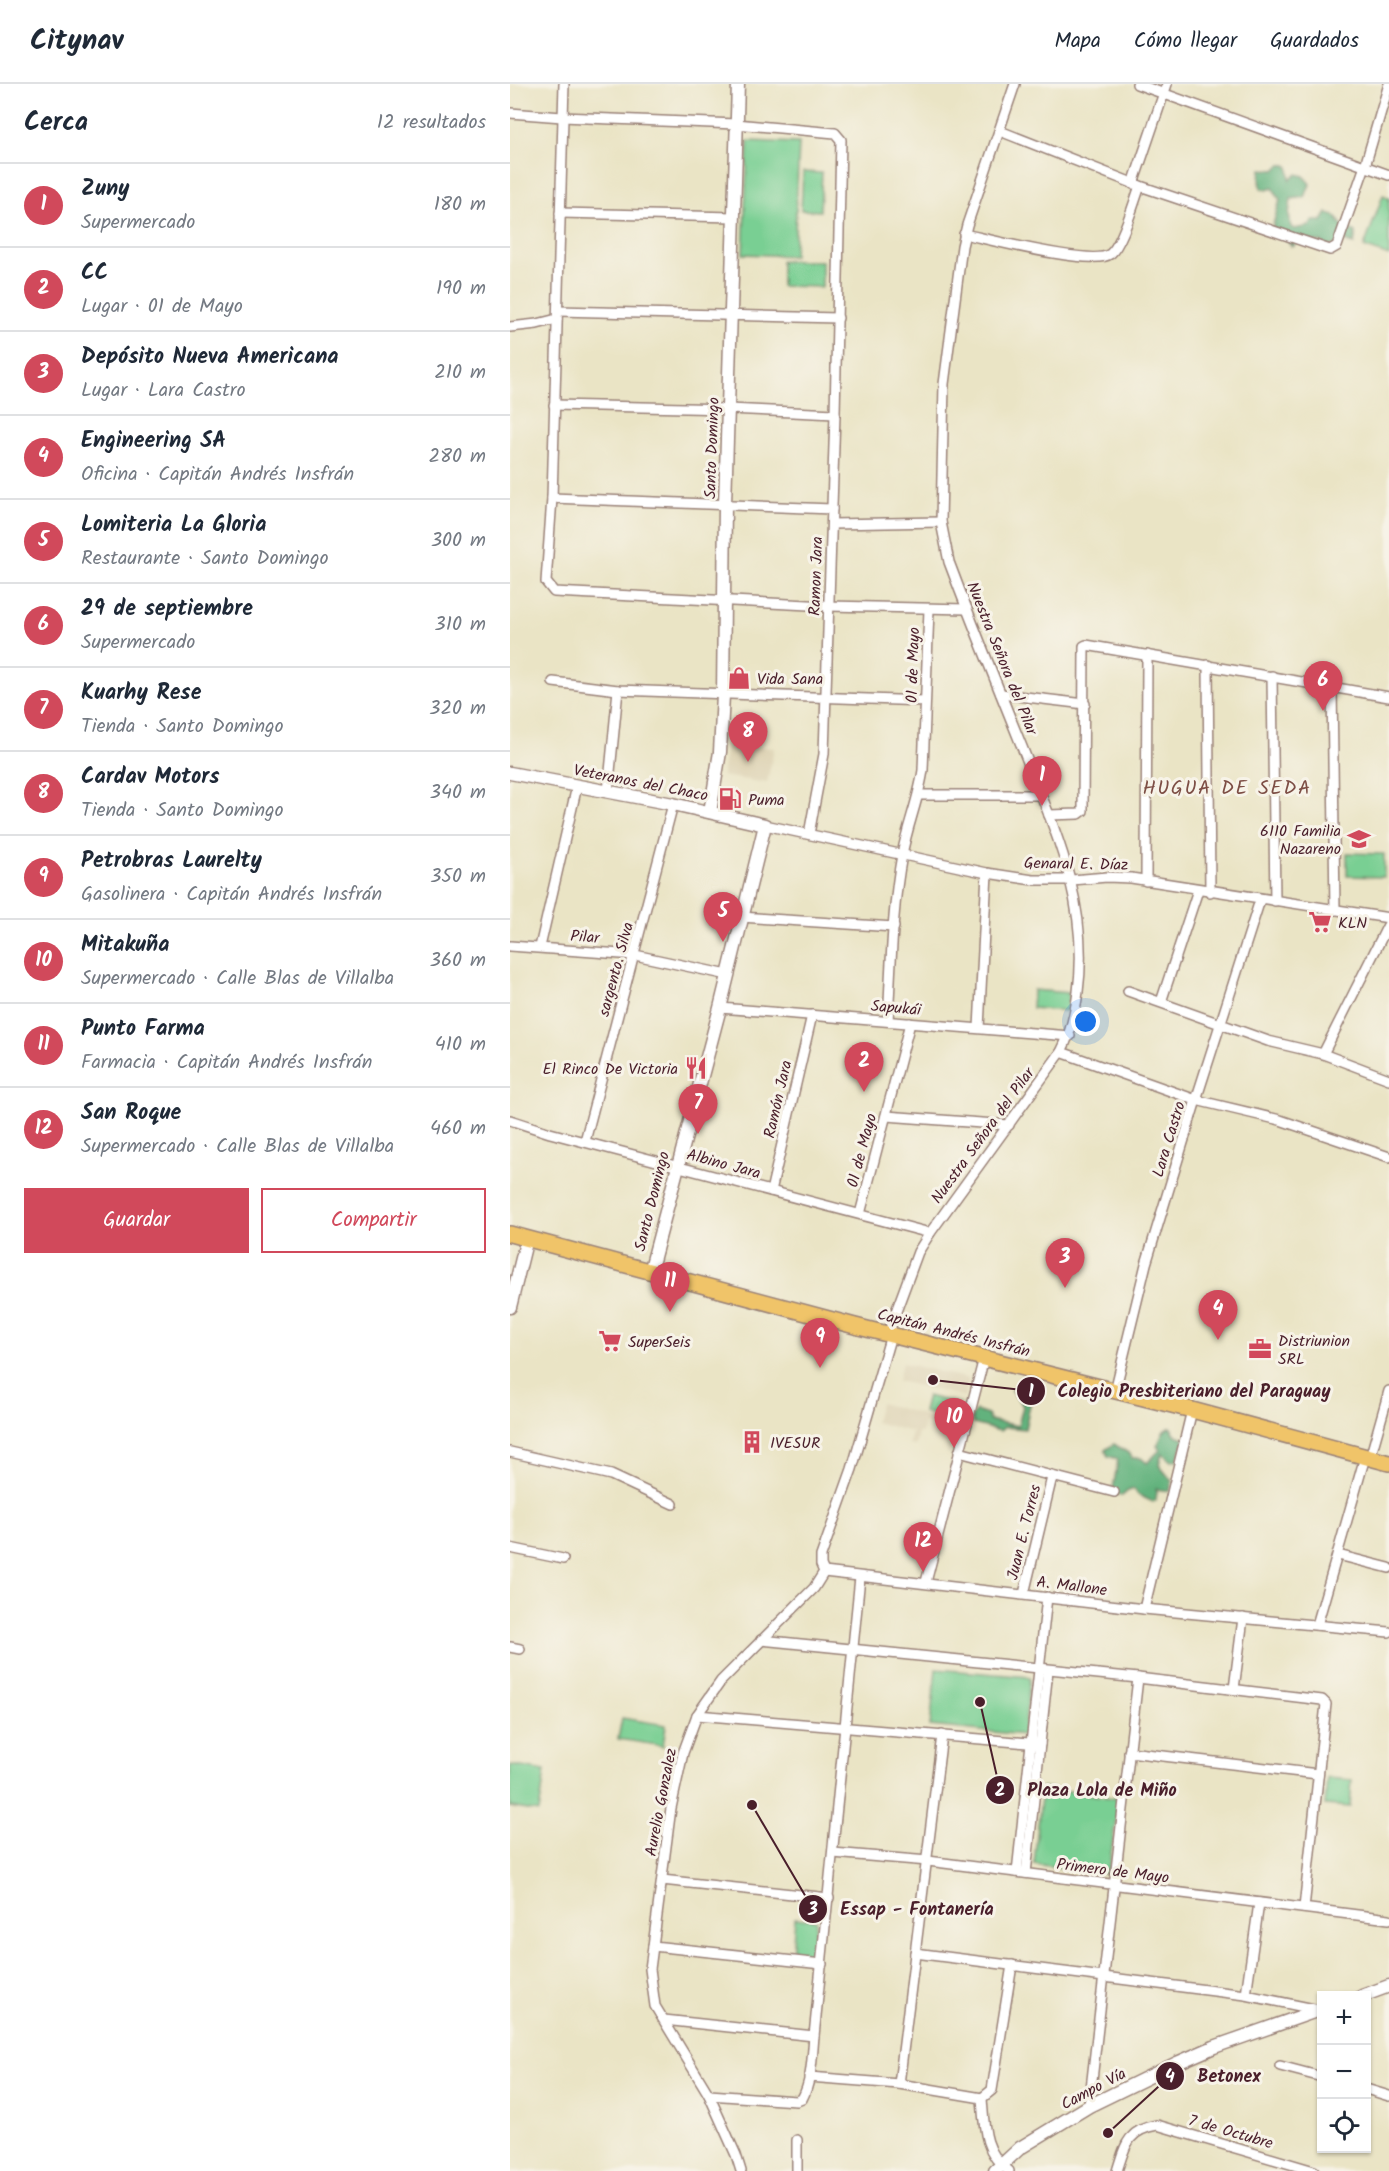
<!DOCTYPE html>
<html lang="es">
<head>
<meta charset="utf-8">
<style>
	:root { --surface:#fff; --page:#f6f6f7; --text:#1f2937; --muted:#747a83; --line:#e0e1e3; --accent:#d1495b }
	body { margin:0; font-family:Kalam,sans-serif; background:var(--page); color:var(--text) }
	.controls { position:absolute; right:18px; bottom:18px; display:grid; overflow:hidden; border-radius:0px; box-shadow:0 2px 4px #0004 }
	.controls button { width:54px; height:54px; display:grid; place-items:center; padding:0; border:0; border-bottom:2px solid var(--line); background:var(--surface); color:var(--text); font:30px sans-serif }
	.you { position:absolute; left:576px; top:938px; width:21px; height:21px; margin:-15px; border:4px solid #fff; border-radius:50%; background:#1a73e8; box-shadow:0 0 0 9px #1a73e833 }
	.badge { display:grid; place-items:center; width:39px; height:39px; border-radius:50%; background:var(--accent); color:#fff; font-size:20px; font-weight:700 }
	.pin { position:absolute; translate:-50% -50px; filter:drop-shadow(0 2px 3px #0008) }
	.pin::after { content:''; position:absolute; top:32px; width:21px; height:18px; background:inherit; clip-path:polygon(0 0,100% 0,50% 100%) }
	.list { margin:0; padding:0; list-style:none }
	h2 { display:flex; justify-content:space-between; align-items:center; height:78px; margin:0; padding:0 24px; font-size:26px }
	h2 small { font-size:20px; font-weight:400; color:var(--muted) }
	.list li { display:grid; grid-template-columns:39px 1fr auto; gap:18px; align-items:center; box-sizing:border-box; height:84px; padding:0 24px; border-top:2px solid var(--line) }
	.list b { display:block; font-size:22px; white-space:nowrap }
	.list p { margin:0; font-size:20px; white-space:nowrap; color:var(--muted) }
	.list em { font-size:20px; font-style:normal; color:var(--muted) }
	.actions { display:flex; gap:12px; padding:18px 24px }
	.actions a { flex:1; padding:14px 0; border:2px solid var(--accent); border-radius:0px; text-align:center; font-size:21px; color:var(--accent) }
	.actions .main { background:var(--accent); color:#fff }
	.icon { flex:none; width:33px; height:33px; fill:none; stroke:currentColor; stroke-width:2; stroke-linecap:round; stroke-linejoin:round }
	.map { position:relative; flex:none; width:879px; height:2087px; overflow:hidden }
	header { display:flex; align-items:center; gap:36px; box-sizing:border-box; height:84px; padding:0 30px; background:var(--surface); border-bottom:2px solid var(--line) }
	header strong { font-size:28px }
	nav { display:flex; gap:33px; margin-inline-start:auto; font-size:21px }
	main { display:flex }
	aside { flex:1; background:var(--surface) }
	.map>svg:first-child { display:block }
</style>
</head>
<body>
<header>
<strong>Citynav</strong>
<nav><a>Mapa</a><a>Cómo llegar</a><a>Guardados</a></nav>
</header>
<main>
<aside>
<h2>Cerca<small>12 resultados</small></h2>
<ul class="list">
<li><span class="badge">1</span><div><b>Zuny</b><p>Supermercado</p></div><em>180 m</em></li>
<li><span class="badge">2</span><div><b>CC</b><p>Lugar · 01 de Mayo</p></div><em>190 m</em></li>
<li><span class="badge">3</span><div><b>Depósito Nueva Americana</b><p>Lugar · Lara Castro</p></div><em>210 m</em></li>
<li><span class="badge">4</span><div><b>Engineering SA</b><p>Oficina · Capitán Andrés Insfrán</p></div><em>280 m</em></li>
<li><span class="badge">5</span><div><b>Lomiteria La Gloria</b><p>Restaurante · Santo Domingo</p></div><em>300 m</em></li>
<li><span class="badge">6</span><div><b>29 de septiembre</b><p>Supermercado</p></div><em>310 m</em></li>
<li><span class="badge">7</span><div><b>Kuarhy Rese</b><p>Tienda · Santo Domingo</p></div><em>320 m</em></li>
<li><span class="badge">8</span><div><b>Cardav Motors</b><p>Tienda · Santo Domingo</p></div><em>340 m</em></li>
<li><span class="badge">9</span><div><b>Petrobras Laurelty</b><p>Gasolinera · Capitán Andrés Insfrán</p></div><em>350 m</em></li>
<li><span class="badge">10</span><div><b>Mitakuña</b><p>Supermercado · Calle Blas de Villalba</p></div><em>360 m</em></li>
<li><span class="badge">11</span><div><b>Punto Farma</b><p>Farmacia · Capitán Andrés Insfrán</p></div><em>410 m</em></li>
<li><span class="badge">12</span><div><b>San Roque</b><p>Supermercado · Calle Blas de Villalba</p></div><em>460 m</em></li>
</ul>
<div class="actions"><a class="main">Guardar</a><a>Compartir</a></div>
</aside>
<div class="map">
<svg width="879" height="2087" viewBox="0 0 879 2087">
	<rect width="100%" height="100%" fill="#f7f3e8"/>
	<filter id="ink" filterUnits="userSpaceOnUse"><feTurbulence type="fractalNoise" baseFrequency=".0167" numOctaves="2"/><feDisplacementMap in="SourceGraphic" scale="12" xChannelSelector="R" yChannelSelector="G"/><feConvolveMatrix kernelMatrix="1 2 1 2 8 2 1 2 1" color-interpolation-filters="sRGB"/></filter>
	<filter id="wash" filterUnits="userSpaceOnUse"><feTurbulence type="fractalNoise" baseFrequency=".008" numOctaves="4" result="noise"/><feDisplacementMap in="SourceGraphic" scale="24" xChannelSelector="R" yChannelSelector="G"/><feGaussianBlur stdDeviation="1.35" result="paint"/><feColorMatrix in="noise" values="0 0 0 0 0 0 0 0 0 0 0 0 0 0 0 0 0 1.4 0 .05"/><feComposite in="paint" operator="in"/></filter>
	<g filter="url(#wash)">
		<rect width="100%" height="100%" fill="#eae4c5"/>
		<g fill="#ded3b4">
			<polygon points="217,660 264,664 257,699 212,692"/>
			<polygon points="392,1279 459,1295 455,1313 388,1297"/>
			<polygon points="370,1319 443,1339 442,1345 414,1339 412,1349 408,1348 405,1362 399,1361 402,1348 365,1338"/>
		</g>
		<g fill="#79cf93" stroke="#62775f" stroke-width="1.5">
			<polygon points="238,57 289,59 284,172 233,170"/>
			<polygon points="293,88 312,89 310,127 291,126"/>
			<polygon points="873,111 879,114 879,172 854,163"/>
			<polygon points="271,177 312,177 312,203 271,202"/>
			<polygon points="837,769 874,770 874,793 837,792"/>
			<polygon points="523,906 559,909 557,927 522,924"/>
			<polygon points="417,1312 449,1320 445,1336 413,1328"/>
			<polygon points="426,1585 520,1593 514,1651 420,1642"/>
			<polygon points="112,1634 156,1641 153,1662 108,1655"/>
			<polygon points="0,1681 35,1687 29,1728 0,1723"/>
			<polygon points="817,1694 842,1696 840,1723 815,1721"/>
			<polygon points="532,1703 609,1715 598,1790 524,1780"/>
			<polygon points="285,1834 306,1836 303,1872 282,1870"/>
		</g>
		<g fill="#62b27d" stroke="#566854" stroke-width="1.5">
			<path d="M770 81H776L779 83 780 96 787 90 794 92 800 100 795 113 781 115 779 130 781 143 784 145 800 142 802 137H812L817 129C827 131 826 134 832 141 836 144 841 146 846 148L844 160 837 158 832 154 825 161 815 163 812 158 786 156 784 162H781L776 155 762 152C762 139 767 128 770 116L763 104 757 106 751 104 750 95 751 85 765 86Z"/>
			<polygon points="512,1298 519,1301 523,1306 515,1345 495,1343 490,1347 463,1340 461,1333 466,1327 478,1331 479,1336 508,1342 513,1322 501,1306"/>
			<polygon points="660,1343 666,1351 675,1355 667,1376 661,1377 652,1369 649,1381 662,1397 660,1407 646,1405 646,1416 643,1418 628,1411 624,1405 618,1407 612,1412 606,1411 603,1405 608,1375 598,1372 595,1366 604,1360 620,1370 622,1374 631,1374 637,1379 650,1366 647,1362 654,1347"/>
		</g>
	</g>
	<g filter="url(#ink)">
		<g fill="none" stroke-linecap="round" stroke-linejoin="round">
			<g stroke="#9a8278" stroke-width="12">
				<g id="minor">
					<polyline points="54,0 42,414 36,498 44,508 318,522 457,525"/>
					<polyline points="627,0 879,91"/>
					<polyline points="0,29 52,33 226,40 325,49 331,56 325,330 314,670 299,750"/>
					<polyline points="490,47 630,102 820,166 827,162 855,82 879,0"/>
					<polyline points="623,100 657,0"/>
					<polyline points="50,129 224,133"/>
					<path d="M454 150C478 155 584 183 600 170 612 161 624 118 630 102"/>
					<polyline points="48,227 328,234"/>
					<polyline points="0,243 27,240 47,235"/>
					<polyline points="44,321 219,325 325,330"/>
					<polyline points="42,414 322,425"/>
					<polyline points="322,440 431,438"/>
					<polyline points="698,581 700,808"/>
					<polyline points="762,592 765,817"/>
					<polyline points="43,598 108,606 415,617"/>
					<polyline points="822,603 825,826"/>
					<polyline points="491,610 575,620"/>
					<polyline points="98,708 108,606"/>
					<polyline points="410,711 531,711"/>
					<polyline points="539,731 569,730 573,727 574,562 576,561 879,613"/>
					<polyline points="255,741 477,789 523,796 562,796 597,793 621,794 879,834"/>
					<polyline points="636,797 637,571"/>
					<polyline points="231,833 384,843"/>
					<polyline points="0,862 125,871 218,891"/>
					<polyline points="30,863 67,702"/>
					<polyline points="618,907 758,957 813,970 879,995"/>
					<polyline points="651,918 688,806"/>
					<polyline points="210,924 560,952"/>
					<path d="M378 937C381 884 382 824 392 771 397 742 409 715 413 686L419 525"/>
					<polyline points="469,944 477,789"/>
					<polyline points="551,968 686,1016 770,1036 879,1073"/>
					<polyline points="813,970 879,839"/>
					<polyline points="376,1032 499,1041"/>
					<polyline points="0,1036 40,1049 420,1149"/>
					<polyline points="75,1057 163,720"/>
					<polyline points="261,1107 302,931"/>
					<polyline points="350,1130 400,939"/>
					<polyline points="605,1307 636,1180 686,1016 750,816"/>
					<polyline points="0,1368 101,1391 163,1420"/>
					<polyline points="449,1368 604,1408"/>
					<polyline points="860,1374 879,1307"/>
					<polyline points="0,1464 53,1475"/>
					<polyline points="828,1471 879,1484"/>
					<polyline points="314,1488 634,1525 879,1548"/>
					<polyline points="416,1498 474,1274"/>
					<polyline points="514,1510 542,1393"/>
					<polyline points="634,1525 682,1326"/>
					<polyline points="807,1541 855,1373"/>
					<polyline points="251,1556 628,1594 812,1616 816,1620 794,1824"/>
					<polyline points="0,1563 10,1565"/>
					<polyline points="724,1605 733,1534"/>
					<polyline points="187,1631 530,1660"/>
					<polyline points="619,1668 808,1690"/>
					<polyline points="323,1769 418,1777 879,1835"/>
					<polyline points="507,1788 537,1513"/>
					<polyline points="516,1789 538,1586"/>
					<polyline points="152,1796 319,1814"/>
					<polyline points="143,1862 312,1880"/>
					<polyline points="405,1869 736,1911 809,1926"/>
					<polyline points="736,1911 749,1819"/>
					<polyline points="154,1936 304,1952"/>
					<polyline points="770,1982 812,1993"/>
					<polyline points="299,1993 389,2000 472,2014"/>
					<polyline points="389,2000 432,1651"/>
					<polyline points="856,2005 879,2012"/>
					<path d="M199 2011 287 2017 292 2015C302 1997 302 1973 304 1952L350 1493"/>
					<polyline points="579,2022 628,1594"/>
					<path d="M231 2087 226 2071 199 2011 145 1922 140 1885 161 1724 173 1669 187 1631 211 1597 304 1504 314 1488 311 1481V1472L342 1385 381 1251V1241L408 1168 420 1149 551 968C561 949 565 930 568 908 580 819 544 744 512 663 491 611 470 559 450 507L439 478 431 438 434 300 452 162 457 141 505 0"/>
					<polyline points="287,2087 287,2056"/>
					<path d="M499 2087C474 2070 474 2042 472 2014L482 2006 502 1881"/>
					<path d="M607 2087C615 2062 617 2046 647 2041L804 2087"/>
				</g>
			</g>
			<g stroke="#9a8278" stroke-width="15">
				<g id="tertiary">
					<polyline points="0,689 163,720 255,741 210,924 140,1188"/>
					<polyline points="200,728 210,668 213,611 215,420 228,0"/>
					<polyline points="0,1223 17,1154"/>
					<polyline points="852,1912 879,1902"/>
					<polyline points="485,2087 510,2064 579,2022 667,1979 704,1963 812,1925"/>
				</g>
			</g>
			<g stroke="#9a8278" stroke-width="18">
				<polyline id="primary" points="0,1150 345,1242 682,1326 879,1379"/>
			</g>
			<use href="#minor" stroke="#fff" stroke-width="9"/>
			<use href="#tertiary" stroke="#fff" stroke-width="12"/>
			<use href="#primary" stroke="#f0c469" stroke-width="15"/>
		</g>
	</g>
	<defs>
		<g id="shop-bare" transform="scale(1.8)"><path d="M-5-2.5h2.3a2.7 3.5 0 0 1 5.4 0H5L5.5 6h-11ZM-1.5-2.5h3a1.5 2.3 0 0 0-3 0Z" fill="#d1495b" stroke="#f7f3e8" stroke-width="2.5" paint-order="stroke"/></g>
		<g id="fuel-bare" transform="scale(1.8)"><path d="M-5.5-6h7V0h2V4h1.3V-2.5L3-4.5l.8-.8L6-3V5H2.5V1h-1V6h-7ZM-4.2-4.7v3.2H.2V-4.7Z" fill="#d1495b" stroke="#f7f3e8" stroke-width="2.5" paint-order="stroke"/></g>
		<g id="school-bare" transform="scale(1.8)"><path d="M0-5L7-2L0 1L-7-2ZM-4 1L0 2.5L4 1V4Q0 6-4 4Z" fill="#d1495b" stroke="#f7f3e8" stroke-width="2.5" paint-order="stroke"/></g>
		<g id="supermarket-bare" transform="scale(1.8)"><path d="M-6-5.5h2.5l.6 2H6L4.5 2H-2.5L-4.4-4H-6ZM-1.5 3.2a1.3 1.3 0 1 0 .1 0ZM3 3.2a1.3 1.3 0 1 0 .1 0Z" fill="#d1495b" stroke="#f7f3e8" stroke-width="2.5" paint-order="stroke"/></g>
		<g id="restaurant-bare" transform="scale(1.8)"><path d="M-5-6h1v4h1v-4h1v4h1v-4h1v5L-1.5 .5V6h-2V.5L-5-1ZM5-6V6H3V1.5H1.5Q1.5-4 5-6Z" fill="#d1495b" stroke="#f7f3e8" stroke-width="2.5" paint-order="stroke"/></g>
		<g id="office-bare" transform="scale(1.8)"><path d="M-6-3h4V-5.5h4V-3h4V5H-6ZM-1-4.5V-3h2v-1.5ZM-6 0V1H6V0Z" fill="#d1495b" stroke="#f7f3e8" stroke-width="2.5" paint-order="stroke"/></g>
		<g id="building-bare" transform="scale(1.8)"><path d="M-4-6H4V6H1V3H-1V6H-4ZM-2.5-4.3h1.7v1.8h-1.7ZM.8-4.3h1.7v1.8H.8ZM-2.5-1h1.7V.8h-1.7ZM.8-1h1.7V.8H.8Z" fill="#d1495b" stroke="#f7f3e8" stroke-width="2.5" paint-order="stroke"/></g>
	</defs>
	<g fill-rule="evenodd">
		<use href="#shop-bare" x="229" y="594"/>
		<use href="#fuel-bare" x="220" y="715"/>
		<use href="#school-bare" x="849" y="755"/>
		<use href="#supermarket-bare" x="810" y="838"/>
		<use href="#restaurant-bare" x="186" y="984"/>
		<use href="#supermarket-bare" x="100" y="1257"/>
		<use href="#office-bare" x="750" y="1265"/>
		<use href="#building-bare" x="242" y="1358"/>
	</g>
	<g text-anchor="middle" stroke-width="6" stroke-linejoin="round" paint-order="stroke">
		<g font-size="16" fill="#4a1f2b" stroke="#f7f3e8">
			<text transform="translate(201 364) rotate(-88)" y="6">Santo Domingo</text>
			<text transform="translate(305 492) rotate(-88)" y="6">Ramon Jara</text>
			<text transform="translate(493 574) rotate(68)" y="6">Nuestra Señora del Pilar</text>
			<text transform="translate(402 581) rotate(-88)" y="6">01 de Mayo</text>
			<text transform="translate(131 698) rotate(11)" y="6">Veteranos del Chaco</text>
			<text transform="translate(566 779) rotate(1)" y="6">Genaral E. Díaz</text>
			<text transform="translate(75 852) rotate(4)" y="6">Pilar</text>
			<text transform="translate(105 885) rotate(-75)" y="6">sargento. Silva</text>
			<text transform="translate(386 923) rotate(5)" y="6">Sapukái</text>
			<text transform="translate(267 1015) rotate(-77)" y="6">Ramón Jara</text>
			<text transform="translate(472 1051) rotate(-54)" y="6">Nuestra Señora del Pilar</text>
			<text transform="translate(658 1055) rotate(-73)" y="6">Lara Castro</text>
			<text transform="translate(351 1066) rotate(-75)" y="6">01 de Mayo</text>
			<text transform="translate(214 1079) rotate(15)" y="6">Albino Jara</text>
			<text transform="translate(141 1117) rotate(-76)" y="6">Santo Domingo</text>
			<text transform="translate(444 1248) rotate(14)" y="6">Capitán Andrés Insfrán</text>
			<text transform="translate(513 1448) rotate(-76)" y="6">Juan E. Torres</text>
			<text transform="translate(562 1501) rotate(7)" y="6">A. Mallone</text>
			<text transform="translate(150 1718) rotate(-79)" y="6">Aurelio Gonzalez</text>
			<text transform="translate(603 1786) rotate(7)" y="6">Primero de Mayo</text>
			<text transform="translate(583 2004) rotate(-28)" y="6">Campo Vía</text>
			<text transform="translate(721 2047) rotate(16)" y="6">7 de Octubre</text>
		</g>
		<g font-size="16" fill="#4a1f2b" stroke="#f7f3e8" text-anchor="start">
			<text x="247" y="600">Vida Sana</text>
			<text x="238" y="721">Puma</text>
			<text x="831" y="752" text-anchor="end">6110 Familia<tspan x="831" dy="18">Nazareno</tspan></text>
			<text x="828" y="844">KLN</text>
			<text x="168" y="990" text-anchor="end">El Rinco De Victoria</text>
			<text x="768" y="1262">Distriunion<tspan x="768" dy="18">SRL</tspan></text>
			<text x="118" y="1263">SuperSeis</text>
			<text x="260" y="1364">IVESUR</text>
		</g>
		<g font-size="20" letter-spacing="1.5" fill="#7d4e45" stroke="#f7f3e8">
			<text x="717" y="710">HUGUA DE SEDA</text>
		</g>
	</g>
	<path fill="none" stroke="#4a1f2b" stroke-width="2" d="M423 1296L521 1307M470 1618L490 1706M242 1721L303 1825M598 2049L660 1992"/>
	<g fill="#4a1f2b" stroke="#f7f3e8" stroke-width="2">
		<circle cx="423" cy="1296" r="6"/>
		<circle cx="470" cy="1618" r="6"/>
		<circle cx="242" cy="1721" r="6"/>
		<circle cx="598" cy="2049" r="6"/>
		<circle cx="521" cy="1307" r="15"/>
		<circle cx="490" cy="1706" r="15"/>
		<circle cx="303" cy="1825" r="15"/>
		<circle cx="660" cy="1992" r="15"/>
	</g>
	<g font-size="18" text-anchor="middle" font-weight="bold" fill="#fff">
		<text x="521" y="1313">1</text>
		<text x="490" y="1712">2</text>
		<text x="303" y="1831">3</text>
		<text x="660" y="1998">4</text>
	</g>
	<g font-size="18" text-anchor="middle" font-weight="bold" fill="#4a1f2b" stroke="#f7f3e8" stroke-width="6" stroke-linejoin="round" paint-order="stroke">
		<text x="684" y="1313">Colegio Presbiteriano del Paraguay</text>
		<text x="592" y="1712">Plaza Lola de Miño</text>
		<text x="407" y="1831">Essap - Fontanería</text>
		<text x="719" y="1998">Betonex</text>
	</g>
</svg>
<div class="controls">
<button>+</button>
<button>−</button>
<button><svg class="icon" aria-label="locate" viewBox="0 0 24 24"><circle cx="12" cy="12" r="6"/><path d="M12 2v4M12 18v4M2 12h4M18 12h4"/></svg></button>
</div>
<div class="you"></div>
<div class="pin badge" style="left:532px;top:722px">1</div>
<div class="pin badge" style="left:354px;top:1008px">2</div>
<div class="pin badge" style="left:555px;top:1204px">3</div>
<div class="pin badge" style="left:708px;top:1256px">4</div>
<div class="pin badge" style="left:213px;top:858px">5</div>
<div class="pin badge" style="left:813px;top:627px">6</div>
<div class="pin badge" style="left:188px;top:1050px">7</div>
<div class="pin badge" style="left:238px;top:678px">8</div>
<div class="pin badge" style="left:310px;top:1284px">9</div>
<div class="pin badge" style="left:444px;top:1364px">10</div>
<div class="pin badge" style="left:160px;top:1228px">11</div>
<div class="pin badge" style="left:413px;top:1488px">12</div>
</div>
</main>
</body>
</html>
